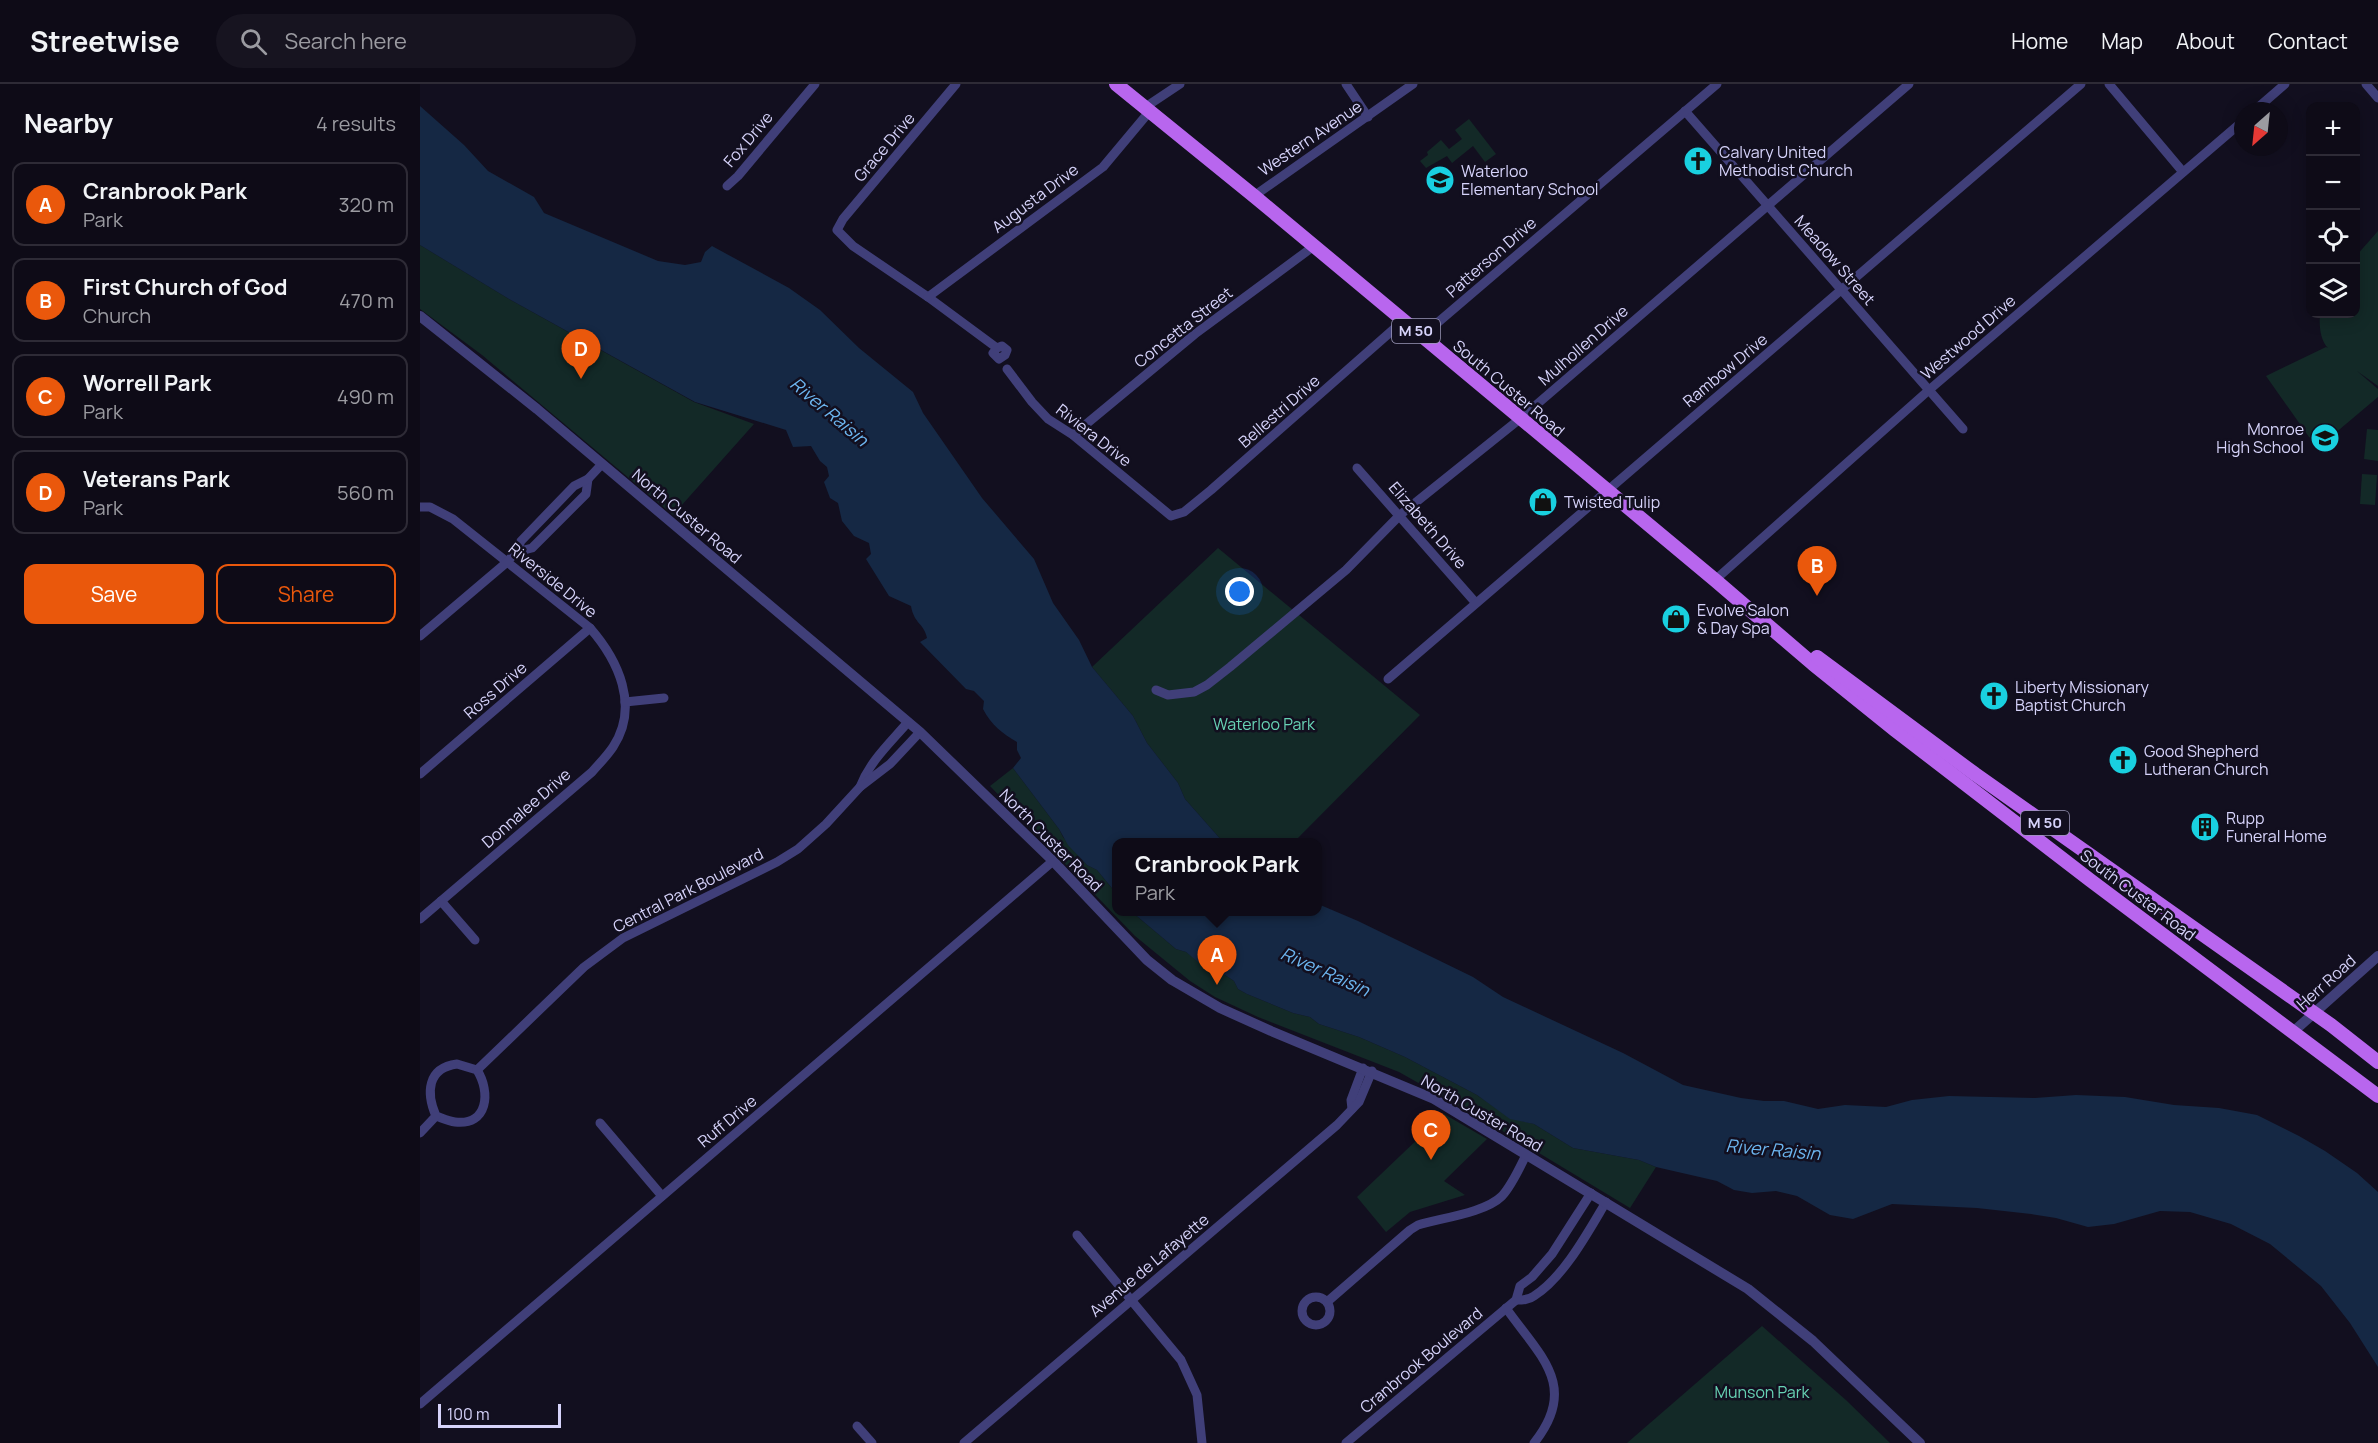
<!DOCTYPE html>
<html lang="en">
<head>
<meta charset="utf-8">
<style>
	:root { --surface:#0e0b17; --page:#171420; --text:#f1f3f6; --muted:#9b9ba1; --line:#2e2b36; --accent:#ea580c }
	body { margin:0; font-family:Manrope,sans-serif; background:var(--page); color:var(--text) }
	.controls { position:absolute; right:18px; top:18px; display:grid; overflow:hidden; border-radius:12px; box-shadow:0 3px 15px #0003 }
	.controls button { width:54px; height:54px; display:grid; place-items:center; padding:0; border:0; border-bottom:2px solid var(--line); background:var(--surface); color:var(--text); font:30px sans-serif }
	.compass { position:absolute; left:1814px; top:18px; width:54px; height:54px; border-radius:50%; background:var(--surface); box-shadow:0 3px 15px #0003; rotate:207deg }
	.scale { position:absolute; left:18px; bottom:15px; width:123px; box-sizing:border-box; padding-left:6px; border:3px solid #d6d3fa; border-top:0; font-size:16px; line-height:21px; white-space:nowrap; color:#d6d3fa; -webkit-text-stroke:4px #120f1f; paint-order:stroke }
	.you { position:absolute; left:820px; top:508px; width:21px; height:21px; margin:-15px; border:4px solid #fff; border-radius:50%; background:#1a73e8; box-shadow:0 0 0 9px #1a73e833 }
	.badge { display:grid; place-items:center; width:39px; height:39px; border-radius:50%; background:var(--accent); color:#fff; font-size:20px; font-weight:700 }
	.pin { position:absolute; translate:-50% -50px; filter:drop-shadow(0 2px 3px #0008) }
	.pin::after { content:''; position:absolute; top:32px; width:21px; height:18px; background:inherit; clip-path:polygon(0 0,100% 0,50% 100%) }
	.popup { position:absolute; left:692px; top:754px; width:210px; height:78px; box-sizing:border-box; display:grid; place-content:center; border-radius:12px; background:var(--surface); filter:drop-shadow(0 2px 4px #0005); font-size:20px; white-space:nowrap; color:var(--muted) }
	.popup b { font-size:22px; color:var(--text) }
	.popup::after { content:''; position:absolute; left:50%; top:100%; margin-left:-12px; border:12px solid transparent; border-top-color:var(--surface) }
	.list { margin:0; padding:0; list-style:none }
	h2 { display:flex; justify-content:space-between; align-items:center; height:78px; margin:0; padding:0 24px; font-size:26px }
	h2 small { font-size:20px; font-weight:400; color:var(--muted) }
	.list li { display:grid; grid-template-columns:39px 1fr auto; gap:18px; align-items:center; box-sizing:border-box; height:84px; margin:0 12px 12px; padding:0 12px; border:2px solid var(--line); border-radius:12px }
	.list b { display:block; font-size:22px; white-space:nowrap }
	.list p { margin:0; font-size:20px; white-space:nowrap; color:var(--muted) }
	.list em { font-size:20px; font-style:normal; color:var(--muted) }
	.actions { display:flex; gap:12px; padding:18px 24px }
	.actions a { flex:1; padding:14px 0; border:2px solid var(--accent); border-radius:12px; text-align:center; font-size:21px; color:var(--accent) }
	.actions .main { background:var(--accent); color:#fff }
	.icon { flex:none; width:33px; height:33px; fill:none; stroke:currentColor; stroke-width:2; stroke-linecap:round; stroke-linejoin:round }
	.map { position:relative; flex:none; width:1958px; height:1359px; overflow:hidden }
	header { display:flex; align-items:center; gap:36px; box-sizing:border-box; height:84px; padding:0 30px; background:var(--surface); border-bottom:2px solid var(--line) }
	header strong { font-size:28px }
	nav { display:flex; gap:33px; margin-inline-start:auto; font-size:21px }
	.search { width:420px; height:54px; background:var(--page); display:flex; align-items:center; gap:15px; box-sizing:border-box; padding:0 21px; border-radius:33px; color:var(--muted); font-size:22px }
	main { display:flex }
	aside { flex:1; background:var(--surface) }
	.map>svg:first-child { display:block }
</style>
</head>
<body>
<header>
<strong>Streetwise</strong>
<div class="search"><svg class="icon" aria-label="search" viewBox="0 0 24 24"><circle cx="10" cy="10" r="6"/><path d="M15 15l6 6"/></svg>Search here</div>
<nav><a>Home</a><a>Map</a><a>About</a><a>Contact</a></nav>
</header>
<main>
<aside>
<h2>Nearby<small>4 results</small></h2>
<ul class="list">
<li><span class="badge">A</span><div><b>Cranbrook Park</b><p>Park</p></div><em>320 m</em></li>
<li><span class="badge">B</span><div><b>First Church of God</b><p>Church</p></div><em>470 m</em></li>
<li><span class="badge">C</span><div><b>Worrell Park</b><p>Park</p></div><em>490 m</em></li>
<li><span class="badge">D</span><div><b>Veterans Park</b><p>Park</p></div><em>560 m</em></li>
</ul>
<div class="actions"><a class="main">Save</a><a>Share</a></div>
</aside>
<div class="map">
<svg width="1958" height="1359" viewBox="0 0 1958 1359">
	<rect width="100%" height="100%" fill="#120f1f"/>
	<g fill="#132927">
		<polygon points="1049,35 1076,70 1065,78 1053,62 1032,79 1027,72 1006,84 1000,77 1008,71 1007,68 1021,56 1029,65 1042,55 1035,46"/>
		<path d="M1958 147V302L1937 287 1958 305V313L1907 356 1898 358 1889 353 1846 292 1906 263 1908 264C1900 256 1899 241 1900 230H1936V172Z"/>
		<polygon points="0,161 89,215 274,318 334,340 253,431 62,271 0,225"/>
		<polygon points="1947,345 1958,346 1958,377 1944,375"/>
		<polygon points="1942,390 1957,391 1955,421 1940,420"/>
		<polygon points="798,464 1000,631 874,758 803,758 765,715 758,699 727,659 713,632 672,583"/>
		<polygon points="593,684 639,745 643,753 667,781 677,786 696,809 696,828 712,828 756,865 766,868 797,890 805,891 814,897 818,905 827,910 873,929 890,933 899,940 939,953 985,973 1057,1011 1090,1034 1114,1040 1153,1064 1219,1076 1236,1083 1210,1124 1069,1039 979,988 838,933 795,913 770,897 715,852 570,702"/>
		<polygon points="1024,1030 1067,1055 1024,1097 1045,1111 990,1128 966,1148 937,1113"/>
		<polygon points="1342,1242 1427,1317 1470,1359 1207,1359"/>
	</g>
	<g fill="#152844">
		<path d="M0 22 44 61 68 87 114 113 124 129 238 177 265 181 281 178 285 168 292 162 369 204 400 226 439 264 493 308 503 329 562 414 614 475 633 519 659 556 672 583 713 632 727 659 758 699 765 715 803 758H696V809L677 786 667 781 648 761 639 745 593 684 601 674 597 666V658C582 649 572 642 563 625L564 617 554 607 546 605 500 558 507 554C504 539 494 540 491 522L469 512 446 475 451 470 449 459 434 452 422 437 418 419 410 414 404 398 409 392 407 383 400 377 391 362 373 363 366 346 275 318 89 215 0 161Z"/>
		<polygon points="898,820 938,837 1053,893 1083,913 1203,969 1263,1001 1321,1014 1344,1017 1364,1017 1398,1025 1425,1021 1466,1023 1492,1016 1529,1012 1615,1014 1656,1011 1705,1013 1754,1021 1799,1024 1837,1031 1879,1052 1905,1067 1937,1089 1958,1108 1958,1283 1930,1239 1901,1202 1850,1160 1811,1140 1770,1128 1740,1127 1694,1140 1668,1143 1636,1134 1611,1130 1557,1124 1472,1120 1433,1135 1410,1131 1377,1112 1356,1107 1332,1109 1314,1106 1297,1097 1236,1083 1219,1076 1153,1064 1114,1040 1090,1035 1057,1011 985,973 939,953 899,940 890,933 873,929 827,910 818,905 814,897 805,891 789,887 766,868 756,865 712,828 898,828"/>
	</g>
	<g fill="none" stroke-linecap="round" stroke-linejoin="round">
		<g stroke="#403f79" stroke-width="9">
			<polyline points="536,0 423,135 417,146 433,162 508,213 577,264 573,269 579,275 585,271 587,266 582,262 577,264"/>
			<polyline points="926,0 948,33"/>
			<polyline points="1689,0 1763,88"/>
			<polyline points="1946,0 1958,14"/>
			<polyline points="724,24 760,0"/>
			<polyline points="1265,27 1543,345"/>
			<polyline points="1834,27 1865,0"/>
			<polyline points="307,102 318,92 395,0"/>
			<polyline points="834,112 993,0"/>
			<polyline points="508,213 683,83 729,28"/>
			<polyline points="1002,252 1297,0"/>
			<polyline points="587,285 612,318 628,335 653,351 751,432 764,428 791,406 983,237"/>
			<polyline points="653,351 775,250 894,162"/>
			<polyline points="937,384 1055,518"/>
			<path d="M0 423H10L33 435 170 544C198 576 220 622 193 663 187 672 179 680 172 688L0 835"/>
			<polyline points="96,468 112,464 166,410 168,395"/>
			<polyline points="1295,496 1509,306 1823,37"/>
			<polyline points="0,552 86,479 96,468 101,457 154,402 168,395 182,380"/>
			<polyline points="968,595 1661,0"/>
			<polyline points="736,606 748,611 774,608 787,601 810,583 926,486 980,431 1101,334 1489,0"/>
			<polyline points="205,618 244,614"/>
			<polyline points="0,690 170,544"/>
			<path d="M440 703C450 677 470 659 488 638"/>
			<polyline points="21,817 55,856"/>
			<path d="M37 980 57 986C71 1008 68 1042 35 1038 28 1037 22 1034 16 1032 6 1009 7 984 37 980Z"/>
			<polyline points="57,986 164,883 203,854 357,778 378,765 406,740 440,703 470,680 500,648"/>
			<polyline points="932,1025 931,1016 943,984"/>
			<polyline points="180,1039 242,1112"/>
			<polyline points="0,1049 16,1032"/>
			<polyline points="657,1151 761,1276 777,1311 782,1359"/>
			<circle cx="896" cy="1227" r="14"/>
			<path d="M1096 1216C1102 1216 1109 1216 1114 1212 1144 1193 1168 1148 1186 1118"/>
			<path d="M907 1218 990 1146 998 1141C1021 1134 1065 1129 1082 1112 1092 1101 1099 1085 1106 1071"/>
			<path d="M1086 1224C1119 1271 1160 1302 1114 1359"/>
			<polyline points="0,1320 633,777"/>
			<polyline points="437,1342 452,1359"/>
			<polyline points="544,1359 917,1041 939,1018 952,987"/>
			<polyline points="926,1359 1096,1216 1100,1202 1112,1193 1132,1170 1171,1109"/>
		</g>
		<g stroke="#403f79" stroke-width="10">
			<polyline points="0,232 117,325 500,648 633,777 727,876 752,896 800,924 851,947 1014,1015 1328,1205 1393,1257 1500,1359"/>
			<polyline points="1874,947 1958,872"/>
		</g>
		<g stroke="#b866ee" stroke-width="14">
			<polyline points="696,0 834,112 1295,496 1393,580 1475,646 1670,796 1958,1012"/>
			<polyline points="1397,573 1555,690 1911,941 1958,978"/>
		</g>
	</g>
	<defs>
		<g id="church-disc" transform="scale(1.5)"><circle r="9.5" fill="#19d0e0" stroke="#120f1f"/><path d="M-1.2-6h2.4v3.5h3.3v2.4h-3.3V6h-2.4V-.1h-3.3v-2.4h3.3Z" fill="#111"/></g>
		<g id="school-disc" transform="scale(1.5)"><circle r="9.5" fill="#19d0e0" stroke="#120f1f"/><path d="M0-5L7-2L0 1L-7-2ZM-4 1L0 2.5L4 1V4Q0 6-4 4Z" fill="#111"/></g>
		<g id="shop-disc" transform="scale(1.5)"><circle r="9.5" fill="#19d0e0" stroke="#120f1f"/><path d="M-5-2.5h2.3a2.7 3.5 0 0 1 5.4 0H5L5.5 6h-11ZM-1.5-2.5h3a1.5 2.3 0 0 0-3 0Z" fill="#111"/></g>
		<g id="building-disc" transform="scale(1.5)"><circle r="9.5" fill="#19d0e0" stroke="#120f1f"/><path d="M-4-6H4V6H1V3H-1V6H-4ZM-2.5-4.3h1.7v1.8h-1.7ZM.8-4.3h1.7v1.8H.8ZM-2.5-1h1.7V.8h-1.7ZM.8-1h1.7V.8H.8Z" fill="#111"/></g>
	</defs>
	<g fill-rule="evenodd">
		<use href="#church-disc" x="1278" y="77"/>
		<use href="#school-disc" x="1020" y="96"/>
		<use href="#school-disc" x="1905" y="354"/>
		<use href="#shop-disc" x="1123" y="418"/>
		<use href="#shop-disc" x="1256" y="535"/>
		<use href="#church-disc" x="1574" y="612"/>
		<use href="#church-disc" x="1703" y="676"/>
		<use href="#building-disc" x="1785" y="743"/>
	</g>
	<g text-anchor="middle" stroke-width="5" stroke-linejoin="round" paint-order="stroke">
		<g fill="#120f1f" stroke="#9b98b8" stroke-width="1.5">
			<rect x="972" y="235" width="48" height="24" rx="4.5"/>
			<rect x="1601" y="727" width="48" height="24" rx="4.5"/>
		</g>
		<g font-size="15" font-weight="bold" fill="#d6d3fa">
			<text x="996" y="252">M 50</text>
			<text x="1625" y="744">M 50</text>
		</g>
		<g font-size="16" fill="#d6d3fa" stroke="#120f1f">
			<text transform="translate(890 54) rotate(-34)" y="6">Western Avenue</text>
			<text transform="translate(328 55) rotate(-50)" y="6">Fox Drive</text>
			<text transform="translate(464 63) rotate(-50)" y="6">Grace Drive</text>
			<text transform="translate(615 114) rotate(-37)" y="6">Augusta Drive</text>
			<text transform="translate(1071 173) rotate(-41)" y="6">Patterson Drive</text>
			<text transform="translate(1415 176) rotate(49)" y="6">Meadow Street</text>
			<text transform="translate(763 243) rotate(-38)" y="6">Concetta Street</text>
			<text transform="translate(1548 253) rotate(-41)" y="6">Westwood Drive</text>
			<text transform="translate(1163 261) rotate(-41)" y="6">Mulhollen Drive</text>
			<text transform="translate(1305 286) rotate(-40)" y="6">Rambow Drive</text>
			<text transform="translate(1089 304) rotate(40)" y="6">South Custer Road</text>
			<text transform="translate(859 327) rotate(-41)" y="6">Bellestri Drive</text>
			<text transform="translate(674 351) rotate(38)" y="6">Riviera Drive</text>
			<text transform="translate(267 432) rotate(40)" y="6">North Custer Road</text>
			<text transform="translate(1008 441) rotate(49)" y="6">Elizabeth Drive</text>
			<text transform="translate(133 496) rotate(39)" y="6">Riverside Drive</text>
			<text transform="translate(75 606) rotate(-41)" y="6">Ross Drive</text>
			<text transform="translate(106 724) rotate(-41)" y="6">Donnalee Drive</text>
			<text transform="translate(631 756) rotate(45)" y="6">North Custer Road</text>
			<text transform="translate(268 806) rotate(-27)" y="6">Central Park Boulevard</text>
			<text transform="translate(1718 811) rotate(37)" y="6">South Custer Road</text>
			<text transform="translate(1906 898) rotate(-42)" y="6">Herr Road</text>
			<text transform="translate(1062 1029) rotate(30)" y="6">North Custer Road</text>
			<text transform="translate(307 1037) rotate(-40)" y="6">Ruff Drive</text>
			<text transform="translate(729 1181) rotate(-40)" y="6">Avenue de Lafayette</text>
			<text transform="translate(1001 1276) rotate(-40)" y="6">Cranbrook Boulevard</text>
		</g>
		<g font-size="16" fill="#d6d3fa" stroke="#120f1f" text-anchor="start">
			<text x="1299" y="74">Calvary United<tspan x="1299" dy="18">Methodist Church</tspan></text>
			<text x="1041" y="93">Waterloo<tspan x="1041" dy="18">Elementary School</tspan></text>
			<text x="1884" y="351" text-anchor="end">Monroe<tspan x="1884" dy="18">High School</tspan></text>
			<text x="1144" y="424">Twisted Tulip</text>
			<text x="1277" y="532">Evolve Salon<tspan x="1277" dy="18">&amp; Day Spa</tspan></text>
			<text x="1595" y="609">Liberty Missionary<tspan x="1595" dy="18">Baptist Church</tspan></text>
			<text x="1724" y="673">Good Shepherd<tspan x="1724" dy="18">Lutheran Church</tspan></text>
			<text x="1806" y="740">Rupp<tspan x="1806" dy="18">Funeral Home</tspan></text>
		</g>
		<g font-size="16" fill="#67d2b4" stroke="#120f1f">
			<text x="844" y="646">Waterloo Park</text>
			<text x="1342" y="1314">Munson Park</text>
		</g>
		<g font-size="18" font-style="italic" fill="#6cb5ef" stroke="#120f1f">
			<text transform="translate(409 328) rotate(40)" y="6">River Raisin</text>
			<text transform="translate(905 888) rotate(24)" y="6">River Raisin</text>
			<text transform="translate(1353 1066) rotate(5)" y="6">River Raisin</text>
		</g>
	</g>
</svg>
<div class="controls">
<button>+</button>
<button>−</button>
<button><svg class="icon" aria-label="locate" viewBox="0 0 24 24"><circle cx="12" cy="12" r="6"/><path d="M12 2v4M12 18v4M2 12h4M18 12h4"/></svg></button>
<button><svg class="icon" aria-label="layers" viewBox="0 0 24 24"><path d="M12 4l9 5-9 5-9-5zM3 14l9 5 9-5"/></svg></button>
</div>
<svg class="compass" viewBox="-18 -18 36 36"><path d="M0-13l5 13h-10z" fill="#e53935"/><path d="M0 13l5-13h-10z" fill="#9b9ba1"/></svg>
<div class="scale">100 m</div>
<div class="you"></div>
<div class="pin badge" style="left:797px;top:901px">A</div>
<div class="popup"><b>Cranbrook Park</b>Park</div>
<div class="pin badge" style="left:1397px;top:512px">B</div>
<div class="pin badge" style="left:1011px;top:1076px">C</div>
<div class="pin badge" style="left:161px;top:295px">D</div>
</div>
</main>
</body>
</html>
